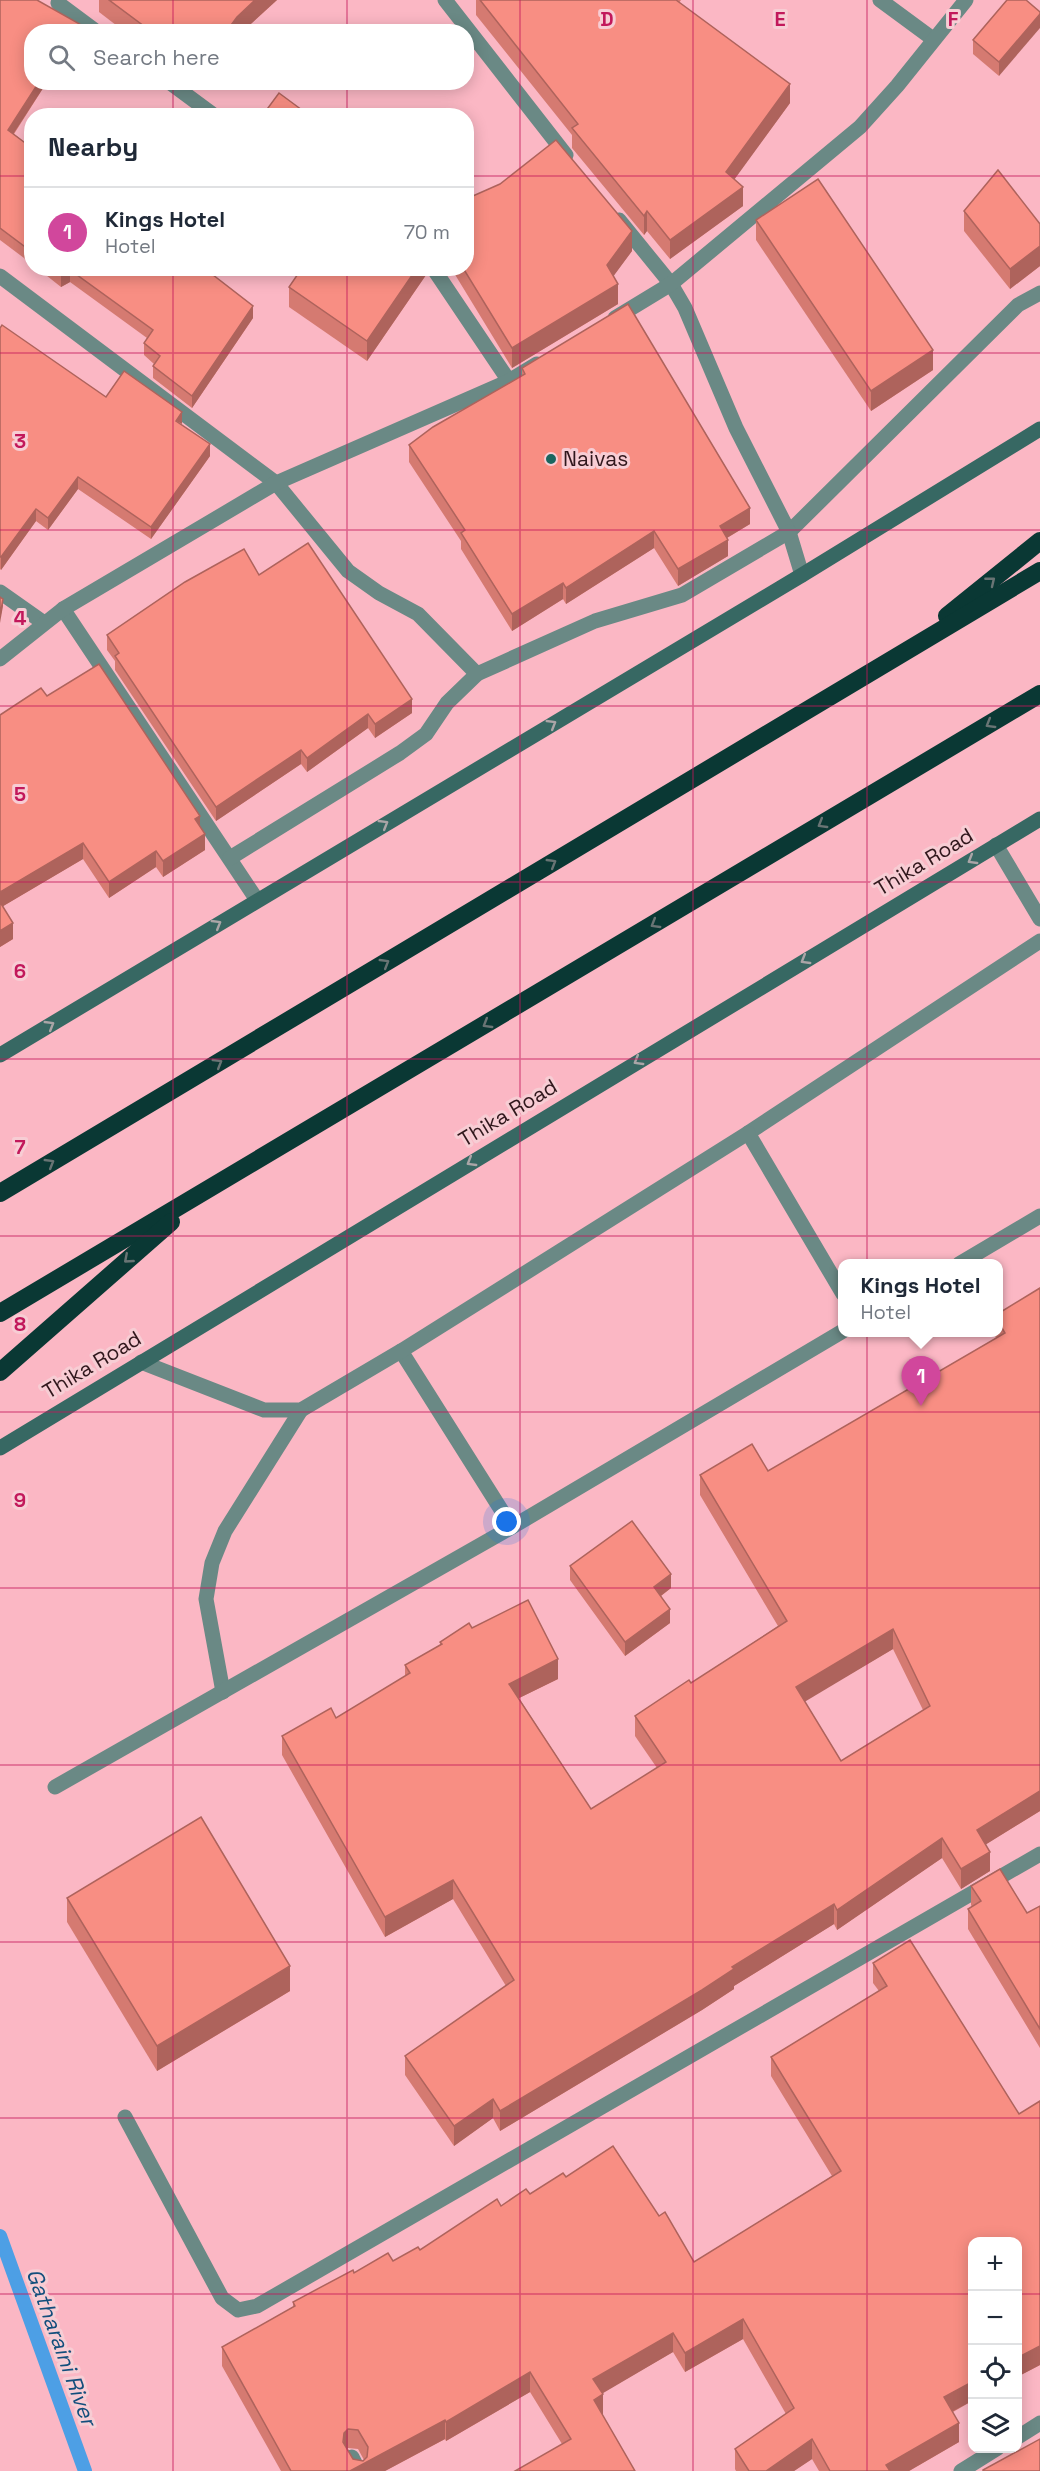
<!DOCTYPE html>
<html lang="en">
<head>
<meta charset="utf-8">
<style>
	:root { --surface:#fff; --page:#f2f2f3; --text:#1f2937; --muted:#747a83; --line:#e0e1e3; --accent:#1a665f }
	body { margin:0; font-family:"Space Grotesk",sans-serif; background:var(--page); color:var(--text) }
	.controls { position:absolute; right:18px; bottom:18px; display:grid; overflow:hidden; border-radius:12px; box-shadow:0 3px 15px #0003 }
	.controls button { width:54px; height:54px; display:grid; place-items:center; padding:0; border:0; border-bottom:2px solid var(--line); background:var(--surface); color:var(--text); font:30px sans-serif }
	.you { position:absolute; left:507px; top:1522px; width:21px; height:21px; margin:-15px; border:4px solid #fff; border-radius:50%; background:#1a73e8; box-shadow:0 0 0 9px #1a73e833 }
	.badge { display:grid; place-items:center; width:39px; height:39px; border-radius:50%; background:var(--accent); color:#fff; font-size:20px; font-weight:700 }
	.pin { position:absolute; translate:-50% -50px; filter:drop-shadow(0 2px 3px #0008) }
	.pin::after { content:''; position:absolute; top:32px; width:21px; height:18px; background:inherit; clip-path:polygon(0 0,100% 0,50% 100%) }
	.popup { position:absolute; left:838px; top:1259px; width:165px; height:78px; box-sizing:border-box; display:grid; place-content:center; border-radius:12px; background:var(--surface); filter:drop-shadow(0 2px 4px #0005); font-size:20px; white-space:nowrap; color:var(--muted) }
	.popup b { font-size:22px; color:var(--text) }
	.popup::after { content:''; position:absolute; left:50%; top:100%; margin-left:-12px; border:12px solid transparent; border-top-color:var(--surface) }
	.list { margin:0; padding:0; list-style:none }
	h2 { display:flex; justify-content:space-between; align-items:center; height:78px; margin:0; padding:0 24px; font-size:26px }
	h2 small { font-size:20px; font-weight:400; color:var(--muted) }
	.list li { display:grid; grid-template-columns:39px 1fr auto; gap:18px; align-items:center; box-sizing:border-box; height:90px; padding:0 24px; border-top:2px solid var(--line) }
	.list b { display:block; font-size:22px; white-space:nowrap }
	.list p { margin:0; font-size:20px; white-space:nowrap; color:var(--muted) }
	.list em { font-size:20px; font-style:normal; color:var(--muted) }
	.icon { flex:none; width:33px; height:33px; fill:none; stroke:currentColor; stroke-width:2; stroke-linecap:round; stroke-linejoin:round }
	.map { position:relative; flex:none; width:1040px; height:2471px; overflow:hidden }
	.search { position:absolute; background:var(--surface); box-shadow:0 3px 15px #0003; left:24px; top:24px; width:450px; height:66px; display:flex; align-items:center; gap:15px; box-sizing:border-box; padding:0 21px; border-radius:24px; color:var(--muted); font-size:22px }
	.panel { position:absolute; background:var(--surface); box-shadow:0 3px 15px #0003; left:24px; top:108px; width:450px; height:168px; border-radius:24px }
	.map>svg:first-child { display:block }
</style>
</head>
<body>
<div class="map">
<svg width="1040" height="2471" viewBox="0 0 1040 2471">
	<rect width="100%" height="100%" fill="#fbb7c4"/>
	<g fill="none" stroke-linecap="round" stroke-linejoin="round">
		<polyline stroke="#4d9fe5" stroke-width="14" points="0,2236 85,2471"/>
		<g stroke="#6a8985" stroke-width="15">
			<polyline points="789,532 1018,305 1040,293"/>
			<polyline points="843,1294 748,1133 1040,941"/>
			<polyline points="401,1351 512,1527"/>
			<polyline points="141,1362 264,1410 301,1410 401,1351 748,1133"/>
			<polyline points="223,1692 206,1599 212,1563 225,1531 301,1410"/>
		</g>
		<g stroke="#6a8985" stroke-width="15">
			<polyline points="445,0 566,155"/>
			<polyline points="880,0 933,39"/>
			<polyline points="58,3 97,32"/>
			<polyline points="169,82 215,116"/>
			<polyline points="619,220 671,284 685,308 736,428 789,532 802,575"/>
			<polyline points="433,268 509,381"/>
			<polyline points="0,276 276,483 348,571 379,593 418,614 477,674 595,621 682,595 789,532"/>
			<polyline points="615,318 671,284 860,127 897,86 966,0"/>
			<polyline points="0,592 44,623"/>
			<polyline points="63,609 257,900"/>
			<polyline points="0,659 63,609 276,483 509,381 537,364"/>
			<polyline points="996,845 1040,919"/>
			<polyline points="230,858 400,753 426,734 447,703 477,674"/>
			<polyline points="959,1264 1040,1216"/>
			<polyline points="55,1787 512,1527 843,1331"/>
			<polyline points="125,2117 222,2298 238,2310 257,2306 1040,1854"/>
			<polyline points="1018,2437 1040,2423"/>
			<polyline points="352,2457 359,2471"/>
			<polyline points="961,2471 998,2448"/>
		</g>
		<g stroke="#376863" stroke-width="15">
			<polyline points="0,1055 802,575 1040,429"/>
			<polyline points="0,1448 1040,819"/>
		</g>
		<g stroke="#0a3834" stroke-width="18">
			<polyline points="947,616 1040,541"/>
			<polyline points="0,1193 1040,571"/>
			<polyline points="0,1313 1040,694"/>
			<polyline points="0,1372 171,1222"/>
		</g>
	</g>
	<g fill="#d57a71" fill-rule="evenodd">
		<polygon points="0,0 85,32 32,32 47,82 14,134 32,148 32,264 0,240"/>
		<polygon points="99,0 277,0 242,32 125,32 99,12"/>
		<polygon points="476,0 681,0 679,3 790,103 734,179 743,206 670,259 647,231 644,235 572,148 572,135 476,15"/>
		<polygon points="1007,0 999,76 973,54 973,40"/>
		<polygon points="964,211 1040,224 1040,266 1010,289 964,231"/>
		<polygon points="756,220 933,370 871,411 756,240"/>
		<polygon points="632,251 613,276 618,304 512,368 451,268 466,268"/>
		<polygon points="37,268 204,268 253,318 192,408 153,378 153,366 154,364 144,355 144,343 147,338 70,282 61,287"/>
		<polygon points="426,268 426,275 367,361 289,307 289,287"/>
		<polygon points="0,328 106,397 181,425 210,456 151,539 78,489 48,530 36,521 1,570 0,569"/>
		<polygon points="522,368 750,524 727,538 728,556 678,586 654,548 566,604 563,599 512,631 461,549 461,541 409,462 409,445 522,376"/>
		<polygon points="259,575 412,713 375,738 368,728 307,772 301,764 216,821 115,670 115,661 107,650 107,635"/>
		<polygon points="47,696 200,826 205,850 163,877 156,867 109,898 83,859 3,906 13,939 0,947 0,715"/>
		<path d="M1040 1288V1811L986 1844 990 1871 961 1889 942 1858 837 1930 834 1924 734 1986V1989L702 2010 500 2131 493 2118 454 2146 405 2075V2056L506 1986 453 1899 385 1937 282 1755V1736L336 1718 405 1676V1665L440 1645V1642L472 1628 558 1679 519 1698 591 1809 657 1768 635 1736V1716L691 1683 778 1626 700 1495V1475L768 1471 996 1338 995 1336V1332H999V1313ZM893 1649 923 1710 841 1761 804 1701Z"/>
		<polygon points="570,1566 671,1588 661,1596 670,1623 625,1656 570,1580"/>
		<polygon points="971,1886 1027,1913 1040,1906 1040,2048 968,1929 968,1909 972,1907 971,1905"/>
		<polygon points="67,1898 290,1991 157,2071 67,1922"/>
		<path d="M873 1963 1019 2114 1040 2101V2365L1017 2377 972 2241V2401L953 2412 959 2442 909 2471H819L812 2459 794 2471H736L735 2469V2449L786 2414 743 2339 685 2372 673 2352 602 2393V2414L635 2471 562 2444 530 2392 446 2441 445 2439 385 2471H281L222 2366V2347L293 2307V2302L354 2273 393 2261 420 2250 501 2206 530 2194 566 2177 659 2216 694 2262 832 2176 771 2076V2057L879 1991 873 1983ZM348 2448 358 2449 364 2460 363 2461 353 2459 347 2449Z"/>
	</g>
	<g fill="#ae635c">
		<polygon points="255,0 277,0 242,32 226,32 237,17"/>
		<polygon points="1040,14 1040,28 999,76 999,62"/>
		<polygon points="39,82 47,82 8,142 8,130"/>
		<polygon points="790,84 790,103 726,191 726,172"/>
		<polygon points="743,187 743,206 670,259 670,240"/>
		<polygon points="647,211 647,231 644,235 644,216"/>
		<polygon points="632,231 632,251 607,285 607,265"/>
		<polygon points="1040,246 1040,266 1010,289 1010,269"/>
		<polygon points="417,268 426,268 426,275 367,361 367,341"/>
		<polygon points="70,270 70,282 61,287 61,275"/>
		<polygon points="618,284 618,304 512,368 512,348"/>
		<polygon points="253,306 253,318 192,408 192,396"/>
		<polygon points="933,350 933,370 871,411 871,391"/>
		<polygon points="182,412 182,424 176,421"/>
		<polygon points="210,444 210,456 151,539 151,527"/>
		<polygon points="78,477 78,489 48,530 48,518"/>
		<polygon points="750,508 750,524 720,542 720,526"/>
		<polygon points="36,509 36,521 1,570 1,557"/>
		<polygon points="654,531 654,548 566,604 566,588"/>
		<polygon points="728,540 728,556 678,586 678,569"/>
		<polygon points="563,583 563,599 512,631 512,614"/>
		<polygon points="3,599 3,606 0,623 0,616"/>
		<polygon points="412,699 412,713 375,738 375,724"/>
		<polygon points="368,714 368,728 307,772 307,758"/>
		<polygon points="301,750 301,764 216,821 216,807"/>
		<polygon points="200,816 200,832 195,819"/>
		<polygon points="205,834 205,850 163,877 163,861"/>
		<polygon points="83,843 83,859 0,908 0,892"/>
		<polygon points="156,851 156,867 109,898 109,882"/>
		<polygon points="13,923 13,939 0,947 0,931"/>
		<polygon points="671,1574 671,1588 654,1601 654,1587"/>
		<polygon points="670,1609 670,1623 625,1656 625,1642"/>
		<polygon points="893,1629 893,1649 796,1707 796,1687"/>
		<polygon points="558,1659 558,1679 509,1703 509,1684"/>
		<polygon points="1040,1791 1040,1811 977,1850 977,1830"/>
		<polygon points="942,1838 942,1858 837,1930 837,1910"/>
		<polygon points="990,1852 990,1871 961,1889 961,1869"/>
		<polygon points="453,1880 453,1899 385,1937 385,1917"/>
		<polygon points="834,1904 834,1924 734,1986 734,1989 702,2010 500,2131 500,2111"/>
		<polygon points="290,1966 290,1991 157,2071 157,2046"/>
		<polygon points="493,2099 493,2118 454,2146 454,2126"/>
		<polygon points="743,2319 743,2339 685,2372 685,2353"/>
		<polygon points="673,2333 673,2352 593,2399 593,2379"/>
		<polygon points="1040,2346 1040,2365 1017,2377 1017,2358"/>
		<polygon points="530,2372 530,2392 446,2441 446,2422"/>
		<polygon points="972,2382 972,2401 944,2416 944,2397"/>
		<polygon points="603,2394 603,2414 594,2419 594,2400"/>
		<polygon points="445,2420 445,2439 385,2471 350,2471"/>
		<polygon points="959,2423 959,2442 909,2471 886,2471 886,2465"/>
		<polygon points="348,2429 348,2448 344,2452 344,2433"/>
		<polygon points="812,2439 812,2459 794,2471 766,2471"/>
	</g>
	<g fill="#f88e83" stroke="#ae635c" stroke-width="1.5" fill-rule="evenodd">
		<polygon points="0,0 37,0 85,27 83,32 32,32 32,82 39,82 8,130 32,148 32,252 0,228"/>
		<polygon points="109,0 255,0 237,17 226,32 152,32"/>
		<polygon points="480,0 676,0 790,84 726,172 743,187 670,240 647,211 644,216 572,128 578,124"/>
		<polygon points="1007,0 1026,0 1040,12 1040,14 999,62 973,40"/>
		<polygon points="279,93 310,116 262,116"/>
		<polygon points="556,140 632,231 607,265 618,284 512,348 463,268 466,268 466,199 500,184"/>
		<polygon points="998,170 1040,224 1040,246 1010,269 964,211"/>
		<polygon points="818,179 933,350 871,391 756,220"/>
		<polygon points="52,268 204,268 253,306 192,396 153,366 160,356 144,343 153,330 70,270 61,275"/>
		<polygon points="302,268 417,268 367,341 289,287"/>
		<polygon points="628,304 750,508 720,526 728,540 678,569 654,531 566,588 563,583 512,614 461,533 465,530 409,445 433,427 525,374 522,368"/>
		<polygon points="2,325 106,397 124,371 182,412 176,421 210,444 151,527 78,477 48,518 36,509 1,557 0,557 0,328"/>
		<polygon points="308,543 412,699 375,724 368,714 307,758 301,750 216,807 115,656 119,653 107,635 185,582 244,549 259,575"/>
		<polygon points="0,597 3,599 0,616"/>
		<polygon points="99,664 200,816 195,819 205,834 163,861 156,851 109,882 83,843 0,892 0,715 41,688 47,696"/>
		<polygon points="0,902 13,923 0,931"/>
		<path d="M1040 1288V1791L977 1830 990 1852 961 1869 942 1838 837 1910 834 1904 732 1967 734 1969 702 1990 500 2111 493 2099 454 2126 405 2056 514 1980 453 1880 385 1917 282 1736 331 1708 336 1718 410 1673 405 1665 442 1644 440 1642 469 1623 472 1628 528 1600 558 1659 509 1684 591 1809 666 1762 635 1716 689 1680 691 1683 787 1621 700 1475 752 1444 768 1471 1005 1333 999 1323V1313ZM893 1629 930 1706 841 1761 796 1687Z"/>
		<polygon points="632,1521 671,1574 654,1587 670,1609 625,1642 570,1566"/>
		<polygon points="201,1817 290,1966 157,2046 67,1898"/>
		<polygon points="1000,1869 1027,1913 1040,1906 1040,2029 968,1909 981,1901 971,1886"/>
		<path d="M910 1940 1019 2114 1040 2101V2346L1017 2358V2241H972V2382L944 2397 959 2423 886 2465 890 2471H830L812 2439 766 2471H749L735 2449 794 2408 743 2319 685 2353 673 2333 593 2379 603 2394 594 2400 635 2471H515L571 2439 530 2372 446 2422 445 2420 350 2471H291L222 2347 295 2306 293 2302 353 2270 354 2273 388 2253 393 2261 418 2247 420 2250 497 2199 501 2206 526 2189 530 2194 563 2173 566 2177 613 2146 659 2216 665 2212 694 2262 841 2171 771 2057 887 1986 873 1963ZM348 2429 358 2430 368 2447 367 2457 363 2461 353 2459 343 2442 344 2433Z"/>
		<polygon points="1040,2439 1040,2471 983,2471 983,2470"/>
	</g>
	<defs><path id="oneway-chevron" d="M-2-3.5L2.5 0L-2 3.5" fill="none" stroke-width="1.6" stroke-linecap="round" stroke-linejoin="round" transform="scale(1.5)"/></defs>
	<g stroke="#697474">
		<use href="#oneway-chevron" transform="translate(991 581) rotate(-39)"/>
		<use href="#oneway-chevron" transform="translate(990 724) rotate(149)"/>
		<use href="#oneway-chevron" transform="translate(822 824) rotate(149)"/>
		<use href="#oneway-chevron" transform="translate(552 863) rotate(-31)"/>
		<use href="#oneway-chevron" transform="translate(655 924) rotate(149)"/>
		<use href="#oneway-chevron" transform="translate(385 963) rotate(-31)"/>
		<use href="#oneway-chevron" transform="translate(487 1024) rotate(149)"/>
		<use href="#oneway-chevron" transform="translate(218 1063) rotate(-31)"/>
		<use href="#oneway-chevron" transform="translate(50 1163) rotate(-31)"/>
		<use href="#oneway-chevron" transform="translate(128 1259) rotate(139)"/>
	</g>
	<g stroke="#aaa5a7">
		<use href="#oneway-chevron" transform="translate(552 724) rotate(-31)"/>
		<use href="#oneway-chevron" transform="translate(384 824) rotate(-31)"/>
		<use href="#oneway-chevron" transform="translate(972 860) rotate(149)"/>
		<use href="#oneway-chevron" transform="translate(217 924) rotate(-31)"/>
		<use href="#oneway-chevron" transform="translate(805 960) rotate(149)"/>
		<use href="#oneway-chevron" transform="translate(50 1025) rotate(-31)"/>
		<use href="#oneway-chevron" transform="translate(638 1061) rotate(149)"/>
		<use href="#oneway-chevron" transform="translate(471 1162) rotate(149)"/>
	</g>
	<path fill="none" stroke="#c2185b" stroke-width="1.5" stroke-opacity="0.55" d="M173 0V32M347 0V32M520 0V2471M693 0V2471M867 0V2471M173 82V116M347 82V116M0 176H32M466 176H1040M173 268V2471M347 268V2471M0 353H1040M0 530H1040M0 706H1040M0 882H1040M0 1059H1040M0 1236H1040M0 1412H1040M0 1588H1040M0 1765H1040M0 1942H1040M0 2118H1040M0 2294H972M1018 2294H1040"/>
	<circle fill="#1a665f" stroke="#f7cdd4" stroke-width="2" cx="551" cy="459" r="6"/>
	<g text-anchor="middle" stroke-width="6" stroke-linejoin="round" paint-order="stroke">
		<g font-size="21" fill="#30171c" stroke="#f7cdd4" text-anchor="start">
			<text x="563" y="466">Naivas</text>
		</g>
		<g font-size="21" fill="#30171c" stroke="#f7cdd4">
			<text transform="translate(924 862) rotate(-31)" y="7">Thika Road</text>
			<text transform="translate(508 1113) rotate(-31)" y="7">Thika Road</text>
			<text transform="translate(92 1365) rotate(-31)" y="7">Thika Road</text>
		</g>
		<g font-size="22" font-style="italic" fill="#124e7c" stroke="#f7cdd4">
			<text transform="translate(62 2347) rotate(70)" y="8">Gatharaini River</text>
		</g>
	</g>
	<g font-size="20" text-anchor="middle" font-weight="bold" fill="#c2185b" stroke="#f7cdd4" stroke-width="6" stroke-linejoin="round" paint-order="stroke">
		<text x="607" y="26">D</text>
		<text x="780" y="26">E</text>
		<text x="953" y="26">F</text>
		<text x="20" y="448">3</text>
		<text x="20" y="625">4</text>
		<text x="20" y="801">5</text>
		<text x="20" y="978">6</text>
		<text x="20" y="1154">7</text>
		<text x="20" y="1331">8</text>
		<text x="20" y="1507">9</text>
	</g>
</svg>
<div class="controls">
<button>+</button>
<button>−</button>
<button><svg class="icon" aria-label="locate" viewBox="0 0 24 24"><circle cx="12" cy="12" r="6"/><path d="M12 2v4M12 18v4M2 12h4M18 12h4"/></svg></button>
<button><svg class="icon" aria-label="layers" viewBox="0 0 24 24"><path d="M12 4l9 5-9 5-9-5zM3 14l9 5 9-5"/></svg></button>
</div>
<div class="you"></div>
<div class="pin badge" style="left:921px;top:1406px;background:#d1479c">1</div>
<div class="popup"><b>Kings Hotel</b>Hotel</div>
<div class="search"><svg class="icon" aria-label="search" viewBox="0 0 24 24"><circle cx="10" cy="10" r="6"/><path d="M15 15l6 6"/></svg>Search here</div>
<section class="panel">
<h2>Nearby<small></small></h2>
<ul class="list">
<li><span class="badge" style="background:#d1479c">1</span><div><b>Kings Hotel</b><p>Hotel</p></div><em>70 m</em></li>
</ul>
</section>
</div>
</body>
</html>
